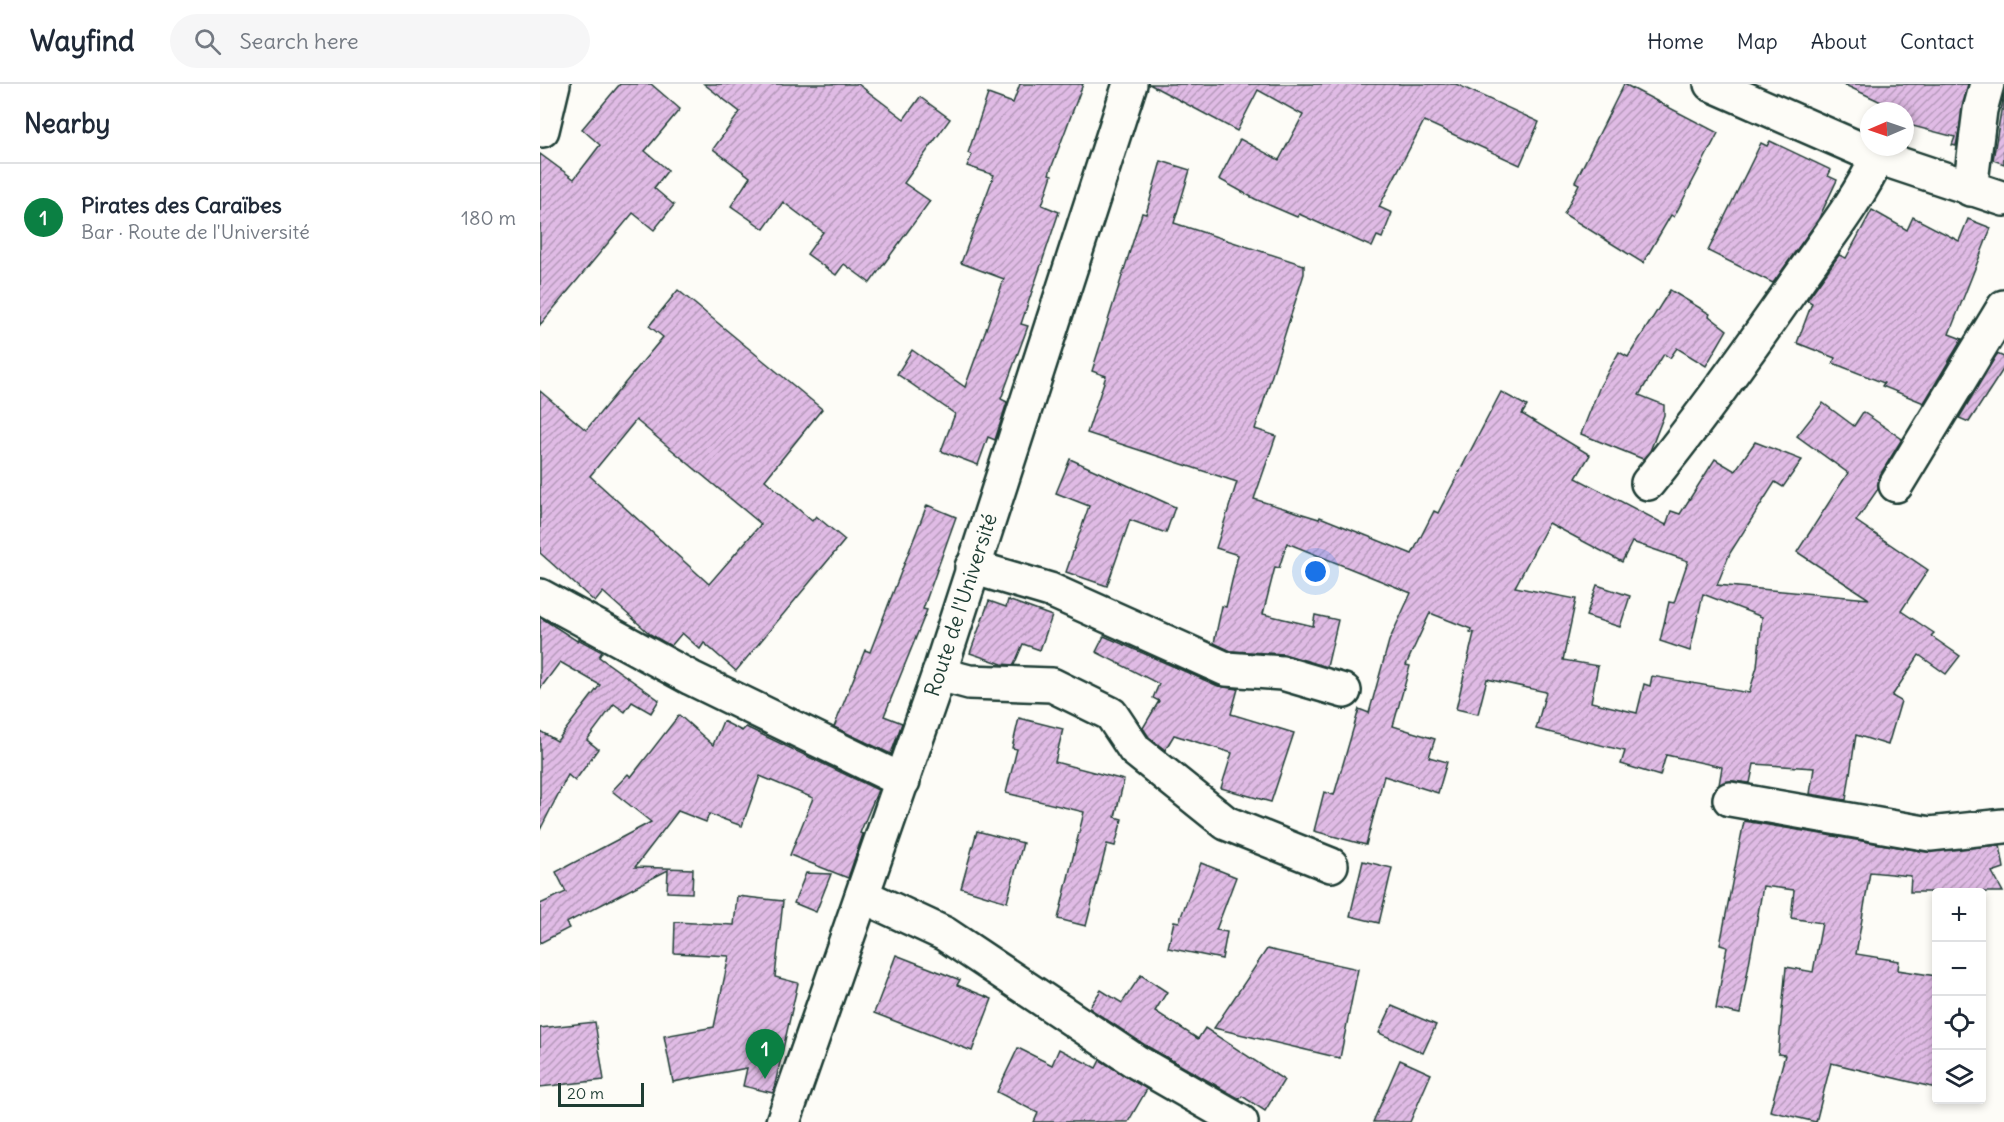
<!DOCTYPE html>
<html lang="en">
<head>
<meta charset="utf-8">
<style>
	:root { --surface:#fff; --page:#f6f6f7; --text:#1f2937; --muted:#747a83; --line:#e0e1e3; --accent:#0b8043 }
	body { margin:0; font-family:Delius,sans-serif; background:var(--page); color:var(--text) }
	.controls { position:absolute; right:18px; bottom:18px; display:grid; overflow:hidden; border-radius:6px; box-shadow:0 3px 9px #0003 }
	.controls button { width:54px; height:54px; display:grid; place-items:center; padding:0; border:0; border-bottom:2px solid var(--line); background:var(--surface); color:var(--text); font:30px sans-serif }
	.compass { position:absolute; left:1320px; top:18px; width:54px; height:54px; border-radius:50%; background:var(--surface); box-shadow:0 3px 9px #0003; rotate:268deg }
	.scale { position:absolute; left:18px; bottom:15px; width:86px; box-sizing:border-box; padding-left:6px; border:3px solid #1f3d34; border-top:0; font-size:16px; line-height:21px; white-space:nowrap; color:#1f3d34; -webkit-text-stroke:4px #fdfcf7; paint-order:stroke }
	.you { position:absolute; left:776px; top:488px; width:21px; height:21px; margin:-15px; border:4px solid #fff; border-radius:50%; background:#1a73e8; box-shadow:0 0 0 9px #1a73e833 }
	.badge { display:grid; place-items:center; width:39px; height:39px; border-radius:50%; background:var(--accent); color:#fff; font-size:20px; font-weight:700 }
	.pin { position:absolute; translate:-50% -50px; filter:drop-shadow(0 2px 3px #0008) }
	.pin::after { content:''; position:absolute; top:32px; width:21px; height:18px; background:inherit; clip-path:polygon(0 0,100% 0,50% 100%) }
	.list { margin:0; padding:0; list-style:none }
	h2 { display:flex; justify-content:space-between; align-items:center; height:78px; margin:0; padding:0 24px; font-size:26px }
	h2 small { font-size:20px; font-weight:400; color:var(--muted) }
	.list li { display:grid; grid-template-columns:39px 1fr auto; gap:18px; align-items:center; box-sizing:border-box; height:108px; padding:0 24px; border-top:2px solid var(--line) }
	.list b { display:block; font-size:22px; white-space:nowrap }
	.list p { margin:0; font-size:20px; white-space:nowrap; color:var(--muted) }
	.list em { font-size:20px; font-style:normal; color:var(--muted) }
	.icon { flex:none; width:33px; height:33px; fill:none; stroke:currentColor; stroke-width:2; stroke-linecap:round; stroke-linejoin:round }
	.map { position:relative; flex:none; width:1464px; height:1038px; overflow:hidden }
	header { display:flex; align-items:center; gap:36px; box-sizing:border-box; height:84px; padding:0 30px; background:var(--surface); border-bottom:2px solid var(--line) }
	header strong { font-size:28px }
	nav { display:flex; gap:33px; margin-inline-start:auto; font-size:21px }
	.search { width:420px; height:54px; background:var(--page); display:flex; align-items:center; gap:15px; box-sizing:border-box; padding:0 21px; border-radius:33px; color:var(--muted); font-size:22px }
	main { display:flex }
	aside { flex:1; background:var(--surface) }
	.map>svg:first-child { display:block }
</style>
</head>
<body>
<header>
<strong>Wayfind</strong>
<div class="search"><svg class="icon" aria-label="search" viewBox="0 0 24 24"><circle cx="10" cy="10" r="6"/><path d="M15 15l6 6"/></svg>Search here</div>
<nav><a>Home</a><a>Map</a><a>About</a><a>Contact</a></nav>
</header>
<main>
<aside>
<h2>Nearby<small></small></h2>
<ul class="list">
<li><span class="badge">1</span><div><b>Pirates des Caraïbes</b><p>Bar · Route de l'Université</p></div><em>180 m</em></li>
</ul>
</aside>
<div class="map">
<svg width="1464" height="1038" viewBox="0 0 1464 1038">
	<defs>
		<pattern id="building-hatch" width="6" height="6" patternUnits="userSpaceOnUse" patternTransform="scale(1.5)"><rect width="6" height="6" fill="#e0bbe5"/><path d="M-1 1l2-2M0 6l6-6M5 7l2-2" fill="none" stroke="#b599ba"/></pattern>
	</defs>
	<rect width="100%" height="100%" fill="#fdfcf7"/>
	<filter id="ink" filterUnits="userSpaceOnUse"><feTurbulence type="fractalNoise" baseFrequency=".0167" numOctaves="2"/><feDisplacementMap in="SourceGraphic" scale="12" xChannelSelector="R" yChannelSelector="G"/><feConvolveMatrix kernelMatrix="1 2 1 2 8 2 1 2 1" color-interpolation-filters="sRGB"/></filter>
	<g filter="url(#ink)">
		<g fill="url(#building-hatch)" stroke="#1f3d34" stroke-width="1.5" fill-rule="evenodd">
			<polygon points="80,0 111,0 140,25 105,67 128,86 114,104 134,121 114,146 93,129 0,241 0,70 34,95 60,61 42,45"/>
			<polygon points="164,0 318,0 364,35 380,13 410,35 364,99 390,117 330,199 304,180 296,191 267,170 283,148 243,118 224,145 191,122 210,93 173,65 200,28"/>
			<polygon points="480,0 543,0 509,90 512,91 502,121 519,128 481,240 488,242 461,315 467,318 455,356 448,353 438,381 401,367 415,330 357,290 372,266 425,303 464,195 421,179 454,91 427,82 432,71 428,69 448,10 473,19"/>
			<polygon points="609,0 916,0 999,38 980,81 884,37 839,123 852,129 842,154 837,152 832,163 759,130 757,133 715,115 679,95 700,55 739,76 763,31 718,6 697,47"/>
			<polygon points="1084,0 1178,49 1134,133 1131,131 1103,179 1024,130 1039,100 1035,98"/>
			<polygon points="1303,0 1428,0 1416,62 1412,61 1415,53 1365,40 1365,27 1360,27"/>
			<polygon points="1464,9 1464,80 1453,76"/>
			<polygon points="1230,57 1291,86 1288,92 1297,96 1278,136 1233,199 1168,167 1221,59 1227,62"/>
			<path d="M621 77 650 86 634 139 764 181V190L715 345 736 352 714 415 779 435 780 433 872 470 894 427 898 429 961 308 987 322 982 330 1050 371 1036 394 1126 441 1131 427 1140 430 1175 375 1195 387 1215 358 1262 376 1243 403 1235 398 1190 469 1177 501 1329 515 1257 468 1308 389 1257 352 1283 319 1314 342 1323 328 1362 355 1340 391 1338 405 1316 437 1388 486 1361 527 1394 549 1391 552 1420 572 1406 590 1379 571 1352 612 1361 617 1348 661 1316 651 1306 716 1270 710 1274 684 1214 680 1210 699 1193 697 1179 701 1182 683 1126 671 1120 692 1081 680 1085 667 996 645 1006 608 947 595 938 630 916 625 934 549 930 548 931 545 890 529 866 581 870 582 853 642 895 655 889 673 907 678 898 709 844 692 826 761 774 747 784 708 794 711 819 625 829 629 849 557 871 509 747 459 739 484 735 483 723 530 773 542 775 531 798 536 787 583 744 570 691 567 674 559 682 522 686 523 698 471 676 464 697 398 547 349 566 292 552 287 602 129 606 130ZM1009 439 1082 478 1092 458 1148 477 1134 519 1129 518 1120 557 1150 567 1163 510 1222 533 1217 583 1209 609 1112 592 1110 602 1104 600 1097 629 1051 618 1058 582 1023 576 1036 515 975 503Z"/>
			<polygon points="1332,126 1367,146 1373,133 1419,157 1428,135 1451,144 1409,250 1422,255 1384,319 1342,302 1344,299 1293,279 1295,274 1257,259 1272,219 1267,216 1299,171 1306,174"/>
			<path d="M138 206 282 325 225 396 272 437 276 432 305 456 196 587 164 559 160 565 142 549 131 562 110 550 63 508 55 518 0 469V307L46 346 123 253 109 242ZM96 336 221 440 169 500 50 392Z"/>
			<polygon points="1130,206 1170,230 1169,232 1187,246 1166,282 1137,264 1130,274 1124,270 1099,311 1124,321 1124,331 1110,367 1103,375 1041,350 1060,302 1079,268 1088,273"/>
			<polygon points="1457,270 1464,273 1464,284 1429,338 1419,334"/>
			<polygon points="530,375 635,423 626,449 590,436 567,502 526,488 549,422 516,409"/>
			<polygon points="387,421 416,433 383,525 387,526 344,632 362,639 351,670 294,643 325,566 330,568"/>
			<polygon points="1057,501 1090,512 1080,543 1046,532"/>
			<polygon points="468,516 512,532 500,566 483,560 474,581 462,580 430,569 449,517 466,523"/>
			<polygon points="0,533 37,557 38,555 62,568 59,573 119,616 111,629 92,618 85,628 74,620 47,656 58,665 35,697 28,691 0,746 0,647 17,657 60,601 20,578 0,605"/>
			<polygon points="564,552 678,602 698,605 691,630 754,649 731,718 681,704 692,669 634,651 625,666 609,653 603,644 619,617 613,614 619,600 556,568"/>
			<polygon points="139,631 173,661 183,637 202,647 206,643 338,706 320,749 323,750 308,794 250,771 273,714 220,692 202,742 169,730 166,738 138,727 95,783 153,785 152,809 127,808 128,786 26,839 29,844 0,859 0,820 26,808 16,788 111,738 72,707 88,690 91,693"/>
			<polygon points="479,634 523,645 515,678 584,696 575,733 582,735 575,762 567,760 546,842 518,835 544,728 466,709 477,665 472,664"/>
			<polygon points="1204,737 1387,768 1460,761 1464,784 1452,788 1463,808 1370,808 1371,792 1330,788 1316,870 1359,877 1358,886 1396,892 1396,1004 1291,979 1276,1038 1230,1027 1245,971 1238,970 1246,883 1273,888 1282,839 1251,834 1254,806 1223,802 1200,930 1176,925 1187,863 1180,861"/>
			<polygon points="437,747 483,759 467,818 421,804"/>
			<polygon points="823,777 852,784 839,839 810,832"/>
			<polygon points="661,779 696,793 676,846 687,848 682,875 628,864 634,837 639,838"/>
			<polygon points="266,789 291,790 276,828 254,819"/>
			<polygon points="197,812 243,817 235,893 258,899 233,1009 203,1002 207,984 133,998 124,952 174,943 189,872 134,869 135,838 194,841"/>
			<polygon points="727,865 818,885 800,974 674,944"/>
			<polygon points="356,871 420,896 417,901 452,915 432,967 334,929"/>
			<polygon points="601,891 627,908 615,927 658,955 665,944 744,996 725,1027 702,1012 700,1015 605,961 549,924 561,906 582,919"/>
			<polygon points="852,922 896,941 883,969 839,949"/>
			<polygon points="55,938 64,996 0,1003 0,944"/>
			<polygon points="478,964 512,981 519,965 556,984 560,976 607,1005 588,1038 494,1038 498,1029 457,1008"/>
			<polygon points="860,976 891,990 870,1038 833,1038"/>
		</g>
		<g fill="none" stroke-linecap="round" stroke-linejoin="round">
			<g stroke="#1f3d34" stroke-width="38">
				<g id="minor">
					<polyline points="2,46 13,0"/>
					<polyline points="1430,105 1440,26 1447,0"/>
					<path d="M1108 399C1161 334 1210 265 1258 196 1286 156 1317 117 1338 73"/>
					<polyline points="1356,401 1464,223"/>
					<polyline points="432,483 510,506 686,585 742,589 804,607"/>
					<polyline points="0,512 151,594 363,697"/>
					<polyline points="399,590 429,598 512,601 571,630 595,666 686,739 791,781"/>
					<polyline points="1190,715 1390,750 1464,742"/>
					<polyline points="323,812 405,850 595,977 701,1038"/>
					<polyline points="243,1038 399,590 590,0"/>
				</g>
			</g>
			<g stroke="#1f3d34" stroke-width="38">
				<polyline id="major" points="1171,0 1338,73 1464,115"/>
			</g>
			<use href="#minor" stroke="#fdfcf7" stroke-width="33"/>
			<use href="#major" stroke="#fdfcf7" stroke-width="33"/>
		</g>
	</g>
	<g text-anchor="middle" stroke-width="5" stroke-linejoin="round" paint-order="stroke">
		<g font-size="21" fill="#1f3d34" stroke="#fdfcf7">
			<text transform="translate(421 521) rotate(-72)" y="7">Route de l'Université</text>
		</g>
	</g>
</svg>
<div class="controls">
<button>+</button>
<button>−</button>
<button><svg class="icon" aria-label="locate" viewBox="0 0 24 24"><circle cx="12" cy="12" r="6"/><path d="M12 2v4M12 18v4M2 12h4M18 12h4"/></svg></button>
<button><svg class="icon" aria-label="layers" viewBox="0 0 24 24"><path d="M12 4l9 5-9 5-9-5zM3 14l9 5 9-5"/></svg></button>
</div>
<svg class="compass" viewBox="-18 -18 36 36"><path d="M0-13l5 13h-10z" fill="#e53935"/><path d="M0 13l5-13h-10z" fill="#747a83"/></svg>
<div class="scale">20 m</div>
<div class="you"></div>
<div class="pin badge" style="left:225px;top:995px">1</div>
</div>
</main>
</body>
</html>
